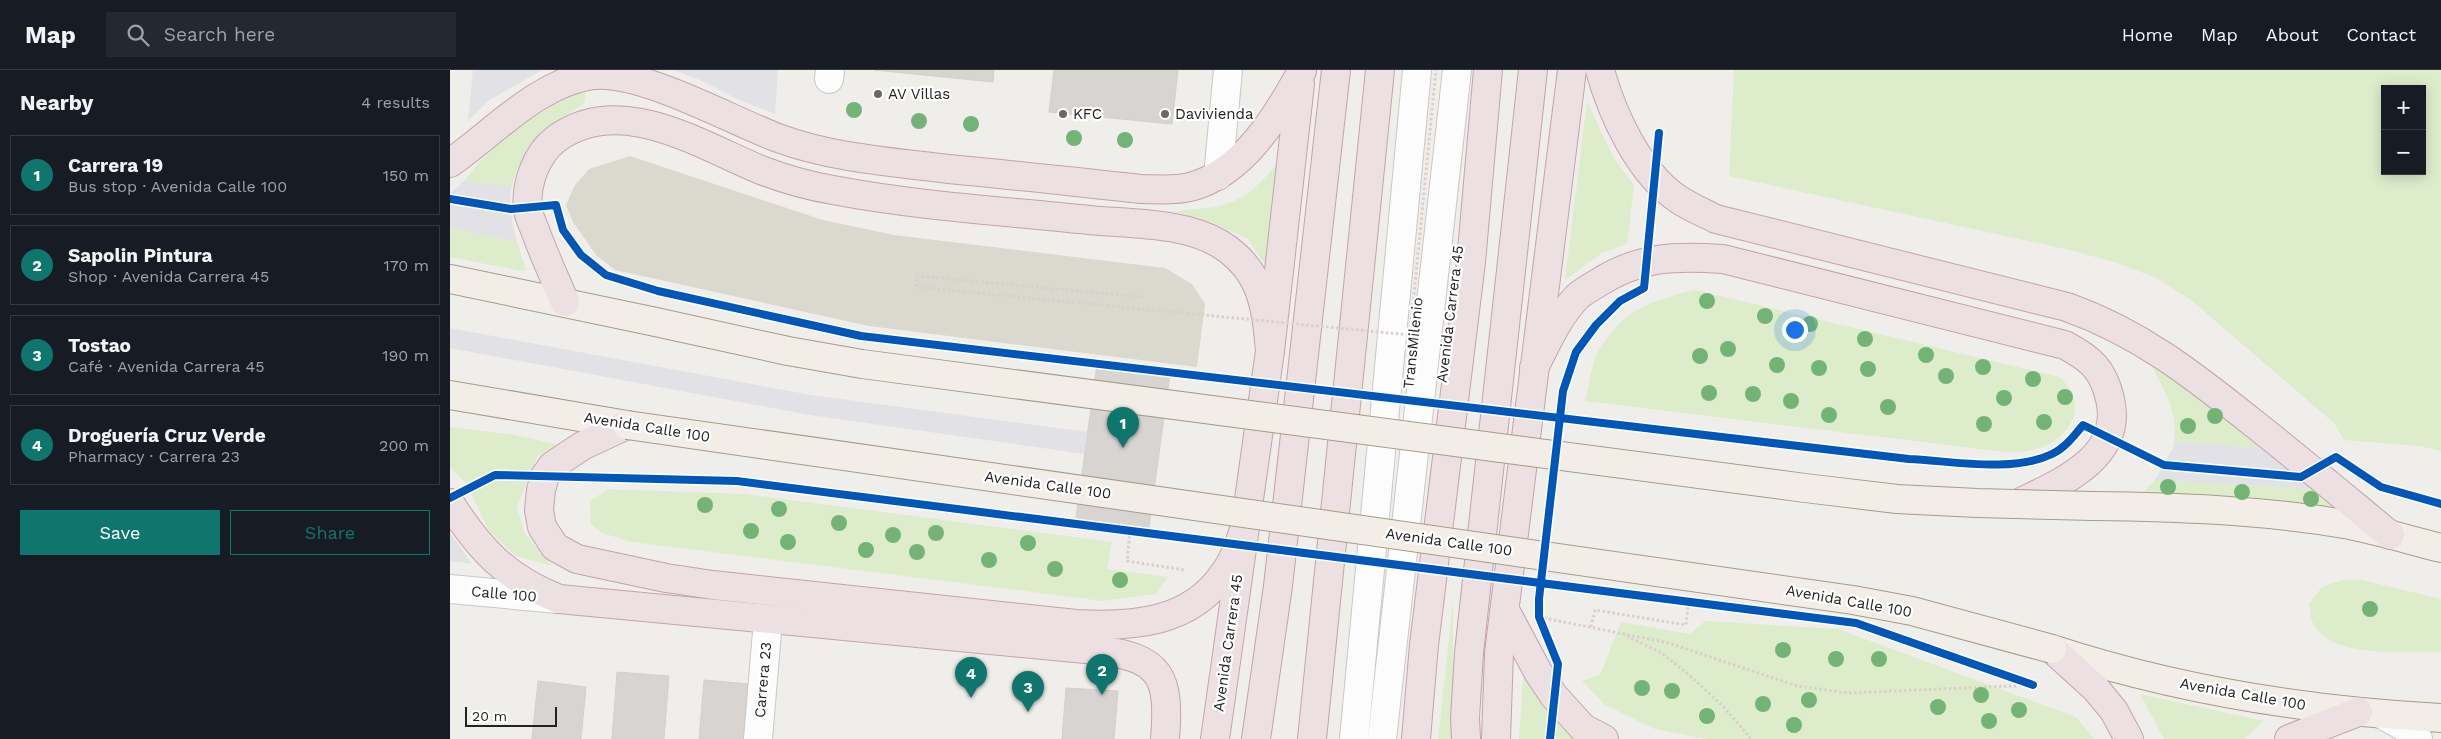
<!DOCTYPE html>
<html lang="en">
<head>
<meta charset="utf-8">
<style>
	:root { --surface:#171b24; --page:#242831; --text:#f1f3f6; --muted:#9ea1a6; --line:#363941; --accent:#0f766e }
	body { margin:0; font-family:"Work Sans",sans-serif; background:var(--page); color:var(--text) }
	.controls { position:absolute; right:15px; top:15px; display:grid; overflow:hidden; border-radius:0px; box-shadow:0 2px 12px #0003 }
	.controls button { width:45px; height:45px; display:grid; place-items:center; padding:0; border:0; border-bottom:1px solid var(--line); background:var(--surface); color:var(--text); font:25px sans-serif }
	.scale { position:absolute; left:15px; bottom:12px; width:92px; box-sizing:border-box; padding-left:5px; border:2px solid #222; border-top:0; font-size:14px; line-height:18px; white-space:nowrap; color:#222; -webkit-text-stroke:4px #fff; paint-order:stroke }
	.you { position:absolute; left:1344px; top:259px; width:18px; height:18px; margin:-12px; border:4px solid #fff; border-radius:50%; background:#1a73e8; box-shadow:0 0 0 8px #1a73e833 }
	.badge { display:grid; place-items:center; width:32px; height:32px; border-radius:50%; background:var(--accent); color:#fff; font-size:16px; font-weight:700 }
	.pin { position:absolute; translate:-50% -41px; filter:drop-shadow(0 1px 2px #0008) }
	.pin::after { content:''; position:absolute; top:26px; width:18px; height:15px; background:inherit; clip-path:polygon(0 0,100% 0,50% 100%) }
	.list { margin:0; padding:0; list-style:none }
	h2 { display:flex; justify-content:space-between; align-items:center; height:65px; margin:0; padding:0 20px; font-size:21px }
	h2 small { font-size:16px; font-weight:400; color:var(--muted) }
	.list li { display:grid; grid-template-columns:32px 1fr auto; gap:15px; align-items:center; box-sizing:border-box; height:80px; margin:0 10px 10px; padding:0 10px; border:1px solid var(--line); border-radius:0px }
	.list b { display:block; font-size:19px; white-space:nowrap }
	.list p { margin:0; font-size:16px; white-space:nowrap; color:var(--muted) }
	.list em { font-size:16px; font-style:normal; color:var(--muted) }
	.actions { display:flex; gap:10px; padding:15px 20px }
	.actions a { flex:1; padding:11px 0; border:1px solid var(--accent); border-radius:0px; text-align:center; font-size:18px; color:var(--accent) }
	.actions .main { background:var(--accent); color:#fff }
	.icon { flex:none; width:28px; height:28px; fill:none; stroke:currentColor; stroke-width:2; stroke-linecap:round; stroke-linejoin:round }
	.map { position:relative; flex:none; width:1991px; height:669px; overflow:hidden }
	header { display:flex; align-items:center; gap:30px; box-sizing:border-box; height:70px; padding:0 25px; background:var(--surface); border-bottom:1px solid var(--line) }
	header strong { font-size:24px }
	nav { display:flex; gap:28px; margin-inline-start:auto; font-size:18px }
	.search { width:350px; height:45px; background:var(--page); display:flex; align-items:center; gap:12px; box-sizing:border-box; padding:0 18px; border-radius:0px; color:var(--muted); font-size:19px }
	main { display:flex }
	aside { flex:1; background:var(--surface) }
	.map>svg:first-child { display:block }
</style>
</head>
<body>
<header>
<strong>Map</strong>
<div class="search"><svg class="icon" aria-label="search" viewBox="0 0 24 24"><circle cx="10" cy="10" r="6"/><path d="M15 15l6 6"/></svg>Search here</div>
<nav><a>Home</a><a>Map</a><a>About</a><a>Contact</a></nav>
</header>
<main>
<aside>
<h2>Nearby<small>4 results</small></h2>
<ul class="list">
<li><span class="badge">1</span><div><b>Carrera 19</b><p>Bus stop · Avenida Calle 100</p></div><em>150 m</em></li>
<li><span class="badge">2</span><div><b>Sapolin Pintura</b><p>Shop · Avenida Carrera 45</p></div><em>170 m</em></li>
<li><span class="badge">3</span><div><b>Tostao</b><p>Café · Avenida Carrera 45</p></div><em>190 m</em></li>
<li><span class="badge">4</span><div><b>Droguería Cruz Verde</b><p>Pharmacy · Carrera 23</p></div><em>200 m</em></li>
</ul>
<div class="actions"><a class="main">Save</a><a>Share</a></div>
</aside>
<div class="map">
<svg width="1991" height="669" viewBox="0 0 1991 669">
	<rect width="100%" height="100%" fill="#f0eeeb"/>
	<polygon fill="#d9d9cd" points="180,86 373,150 444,165 715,198 742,214 755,234 747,297 419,256 165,200 146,185 123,152 116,135 125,115 139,99"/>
	<g fill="#ddeccb" fill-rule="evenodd">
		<path d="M1284 0H1991V381L1969 376 1894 370 1885 354 1741 230 1704 207 1667 193 1624 181 1279 106ZM1935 19H1972V101H1935Z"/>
		<path d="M136 19 134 34C101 53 72 77 62 116L14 111C45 69 89 40 136 19Z"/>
		<polygon points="1137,31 1163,87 1184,115 1177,174 1152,183 1115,210"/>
		<path d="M827 94 820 202 797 168 771 157 724 141C777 137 791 137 827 94Z"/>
		<polygon points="0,158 67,172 76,200 72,201 0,187"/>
		<path d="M1245 220 1609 307C1637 330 1626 360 1597 375 1584 382 1569 382 1555 382L1135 331C1139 316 1141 296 1148 282 1172 240 1200 231 1245 220Z"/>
		<path d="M1696 286 1816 379 1724 371C1729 340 1710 312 1696 286Z"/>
		<polygon points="0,357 65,365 109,375 88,385 67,437 75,464 102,496 66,486 39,461 15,412 0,397"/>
		<polygon points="1705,410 1867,419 1902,447 1854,435 1806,428 1691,424"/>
		<polygon points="158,419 295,424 662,472 657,499 718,507 706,524 653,531 182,472 152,463 141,454 140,431"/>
		<path d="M1893 510H1912L1991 529V582C1956 581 1882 590 1863 553 1860 548 1860 539 1859 534L1872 517Z"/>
		<polygon points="1003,532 1003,633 1006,669 988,669"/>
		<polygon points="1255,551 1388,559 1626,647 1644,669 1256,669 1205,659 1155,635 1132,611 1150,605 1171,552 1240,564"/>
		<polygon points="1074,595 1130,669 1069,669"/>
		<polygon points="1690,624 1814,651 1794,669 1714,669"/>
	</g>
	<g fill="#e2e1e5">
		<polygon points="23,0 92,0 38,31 18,51"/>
		<polygon points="223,0 328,0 325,44 287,29 250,10"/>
		<polygon points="14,111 62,116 60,125 62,152 67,172 0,158 0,124"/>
		<polygon points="0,258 361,325 637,362 634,384 360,345 0,278"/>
		<polygon points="1724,371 1816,379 1867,419 1705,410 1723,378"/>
		<polygon points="0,463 22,494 0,491"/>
	</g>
	<g fill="#d7d4d2" stroke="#d3d0cc">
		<polygon points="424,0 544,0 543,12"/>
		<polygon points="604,0 728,0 722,54 599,42"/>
		<polygon points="647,294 720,304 698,464 625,455"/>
		<polygon points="167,602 219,606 214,669 162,669"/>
		<polygon points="254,610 310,615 306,669 249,669"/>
		<polygon points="88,611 136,617 131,669 82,669"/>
		<polygon points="616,618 668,621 664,669 612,669"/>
	</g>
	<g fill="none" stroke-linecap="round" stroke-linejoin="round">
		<g stroke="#c9c8c7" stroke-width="30">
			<g id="minor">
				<polyline points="379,9 380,0"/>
				<polyline points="768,106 778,0"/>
				<polyline points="0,519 108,529"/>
				<polyline points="1933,645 1958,659 1968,669"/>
				<polyline points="308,669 318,550"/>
				<polyline points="904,669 967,0"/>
				<polyline points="932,669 1007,0"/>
			</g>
		</g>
		<g stroke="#a79c86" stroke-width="30">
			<g id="major">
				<polyline points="0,209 201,251"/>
				<polyline points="0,325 177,355"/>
				<path d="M1643 436C1727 437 1811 440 1894 454 1927 460 1959 470 1991 478"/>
				<path d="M1602 579C1727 620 1860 641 1991 648"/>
			</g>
		</g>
		<g stroke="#c5a2ac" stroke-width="30">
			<g id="highway">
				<path d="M1150 0C1162 44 1189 103 1228 129 1240 137 1254 143 1266 149L1617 237C1690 263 1743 305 1802 352 1849 389 1894 427 1940 465"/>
				<path d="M0 93C43 63 89 12 143 5 192 0 280 50 328 68 382 88 442 92 499 99 563 105 627 112 691 119 707 119 724 121 740 117 794 103 826 47 852 1"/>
				<path d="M115 232C105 209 95 187 86 163 84 156 79 148 78 140 75 115 86 84 106 69 170 22 250 75 311 100 334 109 359 116 383 120 467 136 554 141 639 150 681 154 733 152 770 174 812 200 816 236 820 281"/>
				<path d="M1084 298C1097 273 1108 246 1128 226 1134 221 1141 217 1148 213 1190 186 1225 186 1273 189L1615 275C1641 289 1653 299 1660 329 1674 388 1610 413 1567 434"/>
				<path d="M177 355 132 376 102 396 95 406 91 420 89 440 92 457 105 477 127 489 216 508 263 515 626 554C681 557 741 554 775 502 785 488 790 472 795 456"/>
				<path d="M0 433C30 480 56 508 109 529L646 580C712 587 720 607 715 669"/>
				<polyline points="1055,540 1088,602 1104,626 1133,658 1154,669"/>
				<polyline points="1602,579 1646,619 1664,641 1679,669"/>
				<polyline points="765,669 820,281 850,14"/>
				<polyline points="806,669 828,516 886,0"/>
				<polyline points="862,669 930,0"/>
				<polyline points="966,669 974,575 1021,192 1038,0"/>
				<polyline points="1016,669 1015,648 1019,583 1083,0"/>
				<polyline points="1046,669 1049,583 1122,0"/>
				<polyline points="1839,669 1908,642"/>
			</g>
		</g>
		<g stroke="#dccecd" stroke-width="3" stroke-dasharray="2.5 2.5" stroke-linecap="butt">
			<polyline points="158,408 287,411"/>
			<polyline points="680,461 677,491 735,500"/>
			<polyline points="1094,548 1219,573 1347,616 1398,623 1583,615"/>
			<polyline points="1141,557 1145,540 1236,555 1238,535"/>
			<path d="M1177 566C1190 573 1206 579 1218 588 1245 609 1281 641 1300 669"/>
		</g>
		<use href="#minor" stroke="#fdfcfc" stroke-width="28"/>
		<use href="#major" stroke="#f3ede7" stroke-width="28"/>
		<use href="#highway" stroke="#ece0e2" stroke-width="28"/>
		<g stroke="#a79c86" stroke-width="30" stroke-linecap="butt">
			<g id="major-bridge">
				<polyline points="201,251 338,281 412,294 1355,418 1447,429 1527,433 1643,436"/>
				<polyline points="177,355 1403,530 1462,541 1602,579"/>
			</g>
		</g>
		<g stroke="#dccecd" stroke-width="3" stroke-dasharray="2.5 2.5" stroke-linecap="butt">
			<polyline points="693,227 467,206 466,217 960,265 986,0"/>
			<polyline points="287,411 789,475"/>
			<polyline points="1479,579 1583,615"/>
		</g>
		<use href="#major-bridge" stroke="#f3ede7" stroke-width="28"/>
		<g stroke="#fff" stroke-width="11">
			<g id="cycleway">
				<path d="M0 129 61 139 106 135 113 160 131 185 156 205 208 221 411 266 1459 389C1502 391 1563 403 1602 384 1615 378 1624 366 1633 355L1714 395 1851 407 1886 387 1931 417 1991 434"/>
				<polyline points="0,428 45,405 287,411 1406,553 1583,615"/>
				<polyline points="1100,669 1108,594 1089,547 1089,529 1113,321 1126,282 1146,255 1170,231 1194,218 1209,63"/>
			</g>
		</g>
		<use href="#cycleway" stroke="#0057b8" stroke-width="8"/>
	</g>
	<g fill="#73b476">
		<circle cx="404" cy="40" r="8"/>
		<circle cx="469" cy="51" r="8"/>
		<circle cx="521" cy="54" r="8"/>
		<circle cx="624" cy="68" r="8"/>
		<circle cx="675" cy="70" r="8"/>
		<circle cx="1257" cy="231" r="8"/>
		<circle cx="1315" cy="246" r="8"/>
		<circle cx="1360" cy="254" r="8"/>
		<circle cx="1415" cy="269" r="8"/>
		<circle cx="1278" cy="279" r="8"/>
		<circle cx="1476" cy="285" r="8"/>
		<circle cx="1250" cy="286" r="8"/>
		<circle cx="1327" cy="295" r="8"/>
		<circle cx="1533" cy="297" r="8"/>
		<circle cx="1369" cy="298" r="8"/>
		<circle cx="1418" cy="299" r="8"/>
		<circle cx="1496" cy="306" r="8"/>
		<circle cx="1583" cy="309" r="8"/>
		<circle cx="1259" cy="323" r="8"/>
		<circle cx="1303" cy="324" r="8"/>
		<circle cx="1615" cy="327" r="8"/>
		<circle cx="1554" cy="328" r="8"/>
		<circle cx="1341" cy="331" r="8"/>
		<circle cx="1438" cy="337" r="8"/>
		<circle cx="1379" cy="345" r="8"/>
		<circle cx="1765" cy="346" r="8"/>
		<circle cx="1594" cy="352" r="8"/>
		<circle cx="1534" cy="354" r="8"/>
		<circle cx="1738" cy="356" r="8"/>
		<circle cx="1718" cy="417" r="8"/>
		<circle cx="1792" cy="422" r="8"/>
		<circle cx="1861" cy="429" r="8"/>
		<circle cx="255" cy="435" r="8"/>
		<circle cx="329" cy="439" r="8"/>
		<circle cx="389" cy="453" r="8"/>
		<circle cx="301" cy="461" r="8"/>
		<circle cx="486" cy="463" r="8"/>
		<circle cx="443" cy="465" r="8"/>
		<circle cx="338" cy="472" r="8"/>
		<circle cx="578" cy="473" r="8"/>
		<circle cx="416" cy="480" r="8"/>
		<circle cx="467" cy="482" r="8"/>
		<circle cx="539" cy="490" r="8"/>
		<circle cx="605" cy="499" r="8"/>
		<circle cx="670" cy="510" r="8"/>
		<circle cx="1920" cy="539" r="8"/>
		<circle cx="1333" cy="580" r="8"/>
		<circle cx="1386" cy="589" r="8"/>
		<circle cx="1429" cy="589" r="8"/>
		<circle cx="1192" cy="618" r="8"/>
		<circle cx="1222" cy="621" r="8"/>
		<circle cx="1531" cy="625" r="8"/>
		<circle cx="1359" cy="630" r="8"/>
		<circle cx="1313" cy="634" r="8"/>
		<circle cx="1488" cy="637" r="8"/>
		<circle cx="1569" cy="640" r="8"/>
		<circle cx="1257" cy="646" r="8"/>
		<circle cx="1539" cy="651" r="8"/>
		<circle cx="1344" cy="655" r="8"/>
	</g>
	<g fill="#6a6968" stroke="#fff" stroke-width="2">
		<circle cx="428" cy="24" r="5"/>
		<circle cx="613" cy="44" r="5"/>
		<circle cx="715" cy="44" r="5"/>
	</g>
	<g text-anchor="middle" stroke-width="4.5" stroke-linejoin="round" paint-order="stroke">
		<g font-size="15" fill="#222" stroke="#fff" text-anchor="start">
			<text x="438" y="29">AV Villas</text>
			<text x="623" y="49">KFC</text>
			<text x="725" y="49">Davivienda</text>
		</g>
		<g font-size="15" fill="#222" stroke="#fff">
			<text transform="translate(1000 244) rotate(-83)" y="5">Avenida Carrera 45</text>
			<text transform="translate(963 273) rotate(-84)" y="5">TransMilenio</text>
			<text transform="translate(197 357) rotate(9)" y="5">Avenida Calle 100</text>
			<text transform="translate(598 415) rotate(8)" y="5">Avenida Calle 100</text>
			<text transform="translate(999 472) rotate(8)" y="5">Avenida Calle 100</text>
			<text transform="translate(54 524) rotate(5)" y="5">Calle 100</text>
			<text transform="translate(1399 531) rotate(10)" y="5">Avenida Calle 100</text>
			<text transform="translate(778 573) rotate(-82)" y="5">Avenida Carrera 45</text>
			<text transform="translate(313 610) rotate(-85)" y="5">Carrera 23</text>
			<text transform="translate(1793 624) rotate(10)" y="5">Avenida Calle 100</text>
		</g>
	</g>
</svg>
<div class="controls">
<button>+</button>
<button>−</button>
</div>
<div class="scale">20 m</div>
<div class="you"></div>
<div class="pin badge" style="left:673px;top:378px">1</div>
<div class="pin badge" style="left:652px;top:625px">2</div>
<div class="pin badge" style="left:578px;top:642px">3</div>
<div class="pin badge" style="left:521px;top:628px">4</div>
</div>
</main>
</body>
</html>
